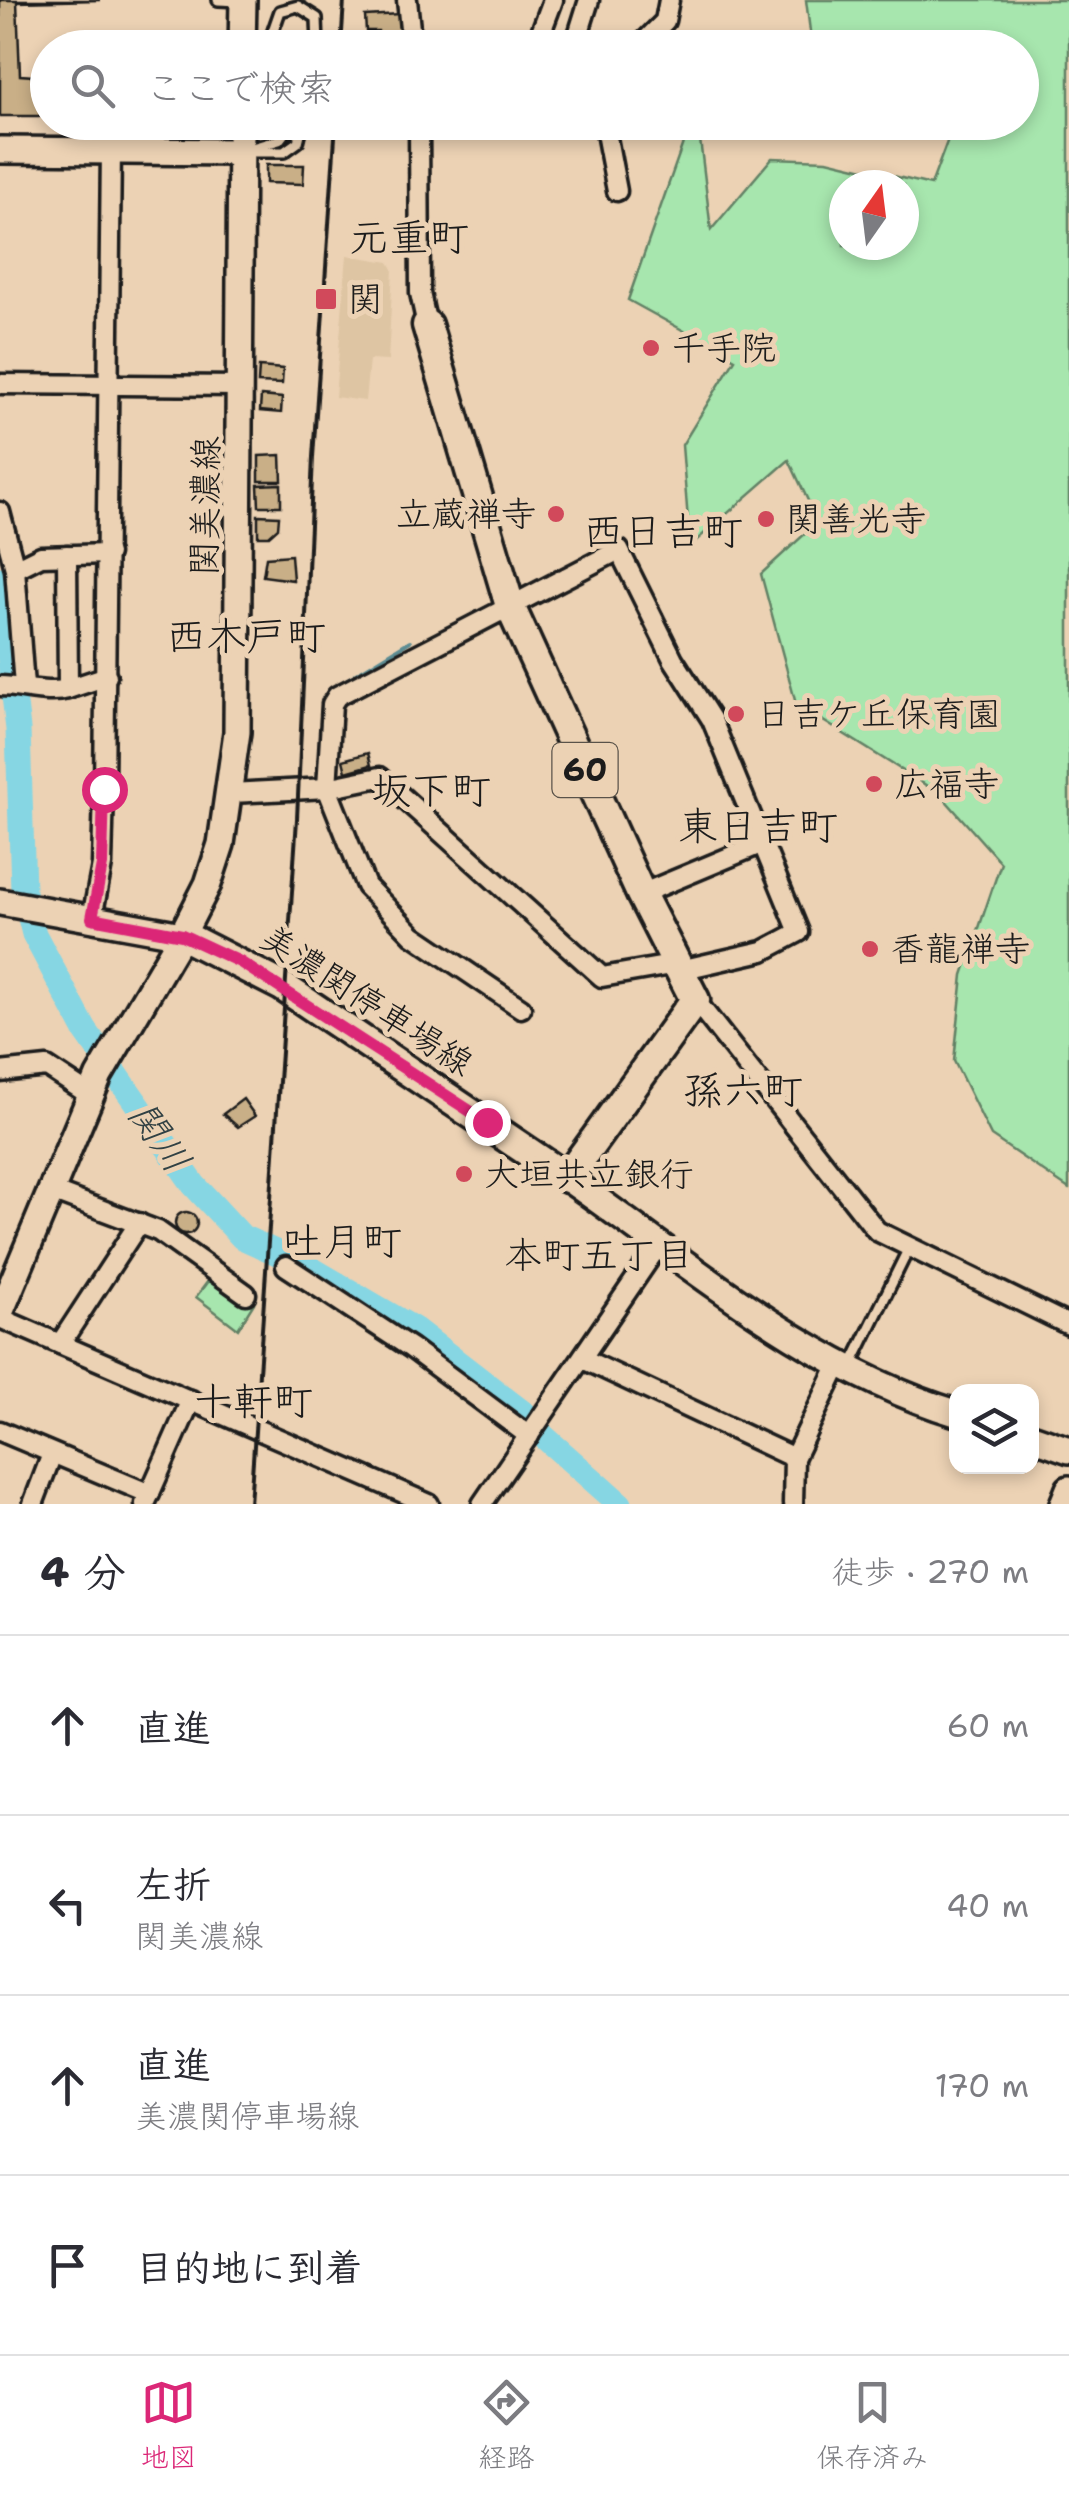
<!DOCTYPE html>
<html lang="ja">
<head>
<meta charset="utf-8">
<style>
	:root { --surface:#fff; --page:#f7f7f7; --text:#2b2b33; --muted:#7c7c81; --line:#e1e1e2; --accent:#db2777 }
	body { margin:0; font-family:"Shantell Sans","Klee One",sans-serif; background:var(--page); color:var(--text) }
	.controls { position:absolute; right:30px; bottom:30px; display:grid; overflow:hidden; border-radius:20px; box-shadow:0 5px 15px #0003 }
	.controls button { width:90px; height:90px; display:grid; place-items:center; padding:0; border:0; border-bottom:2px solid var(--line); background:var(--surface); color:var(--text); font:50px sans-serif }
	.compass { position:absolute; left:829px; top:170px; width:90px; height:90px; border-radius:50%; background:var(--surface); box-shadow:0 5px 15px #0003; rotate:14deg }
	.stop { position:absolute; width:30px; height:30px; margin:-22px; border:8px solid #db2777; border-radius:50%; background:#fff }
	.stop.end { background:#db2777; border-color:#fff; box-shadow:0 2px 10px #0008 }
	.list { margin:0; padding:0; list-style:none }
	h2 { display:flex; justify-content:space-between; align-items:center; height:130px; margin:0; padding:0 40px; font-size:42px }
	h2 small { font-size:32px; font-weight:400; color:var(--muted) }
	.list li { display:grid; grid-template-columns:65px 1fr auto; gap:30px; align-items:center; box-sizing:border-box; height:180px; padding:0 40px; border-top:2px solid var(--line) }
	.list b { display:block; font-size:38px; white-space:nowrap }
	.list p { margin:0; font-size:32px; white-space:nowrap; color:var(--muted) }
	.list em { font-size:32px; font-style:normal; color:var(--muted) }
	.icon { flex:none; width:55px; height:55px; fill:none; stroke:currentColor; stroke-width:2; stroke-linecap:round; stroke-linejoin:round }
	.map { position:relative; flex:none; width:1069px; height:1504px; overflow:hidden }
	.search { position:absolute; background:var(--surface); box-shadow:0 5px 15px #0003; left:30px; right:30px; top:30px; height:110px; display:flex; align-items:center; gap:25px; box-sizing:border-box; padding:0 35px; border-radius:55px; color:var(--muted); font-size:38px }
	.sheet { height:850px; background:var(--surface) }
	nav { display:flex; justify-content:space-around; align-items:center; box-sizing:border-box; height:140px; border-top:2px solid var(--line); background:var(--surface); font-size:28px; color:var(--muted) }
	nav a { display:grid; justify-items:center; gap:5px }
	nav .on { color:var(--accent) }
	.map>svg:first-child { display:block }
</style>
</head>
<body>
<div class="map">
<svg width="1069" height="1504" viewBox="0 0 1069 1504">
	<rect width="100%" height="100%" fill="#ecd2b4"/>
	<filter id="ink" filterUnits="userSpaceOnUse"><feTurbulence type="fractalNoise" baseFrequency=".01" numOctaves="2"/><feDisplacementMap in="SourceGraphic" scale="20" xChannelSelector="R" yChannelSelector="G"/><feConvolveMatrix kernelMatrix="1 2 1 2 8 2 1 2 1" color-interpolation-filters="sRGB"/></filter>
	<g filter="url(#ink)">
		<polygon fill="#dec5a3" points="347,255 389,262 393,269 388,361 369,360 365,401 335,397"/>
		<g fill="#a7e6ae" stroke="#628165" stroke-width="2.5" fill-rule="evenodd">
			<path d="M806 0H1069V1189L991 1136 954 1061 963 975 1001 863 940 794 796 704 761 574 818 522 789 460 690 546 682 445 735 359 628 300 690 123H698L711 230 772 158 827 160 931 185 954 123 1022 122V48L812 47ZM844 185H904V245H844Z"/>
			<polygon points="214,1273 254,1303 238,1329 196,1297"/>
		</g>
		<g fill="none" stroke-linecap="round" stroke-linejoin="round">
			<polyline stroke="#5c8c93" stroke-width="4" points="338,685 410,641"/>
			<polyline stroke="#86d6e3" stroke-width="25" points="0,579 18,729 23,890 34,934 85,1030 194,1185 242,1237 308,1267 414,1329 527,1416 543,1436 620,1504"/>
		</g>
		<g fill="#c9af87" stroke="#1c1c1c" stroke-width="2.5">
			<polygon points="0,0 100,0 17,2 20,75 48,77 48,110 39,116 0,116"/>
			<polygon points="400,14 402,39 379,40 378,31 366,31 365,16"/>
			<polygon points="266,165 304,165 303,184 266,183"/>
			<polygon points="259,367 283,369 282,384 258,383"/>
			<polygon points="261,396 282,398 281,413 260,411"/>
			<polygon points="281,455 282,481 259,481 259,456"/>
			<polygon points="281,484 281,506 259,506 258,485"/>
			<polygon points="258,515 279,516 278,528 269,536 258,536"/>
			<polygon points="291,555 293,580 263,576 266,557"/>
			<polygon points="368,753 371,765 346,772 343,760"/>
			<polygon points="243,1099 255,1116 238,1127 223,1114"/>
			<circle cx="186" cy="1223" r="11"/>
		</g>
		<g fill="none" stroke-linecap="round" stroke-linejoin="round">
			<g stroke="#1c1c1c" stroke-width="16">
				<g id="lane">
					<polyline points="218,0 240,1"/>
					<polyline points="278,48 273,31 280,11 298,6 317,18 318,48"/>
					<polyline points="252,148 279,140 293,122"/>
					<polyline points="244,152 284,152 298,142 303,122"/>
					<polyline points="851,1366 909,1248"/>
				</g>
			</g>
			<g stroke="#1c1c1c" stroke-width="25">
				<g id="street">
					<polyline points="407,0 412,48"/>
					<polyline points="535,48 553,0"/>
					<polyline points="574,48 589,0"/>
					<polyline points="638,48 665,21 669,0"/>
					<polyline points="419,122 420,293 427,325"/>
					<polyline points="604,122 617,191"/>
					<polyline points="0,384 241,386"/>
					<polyline points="0,512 15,569 24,686"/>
					<polyline points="67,555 68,689 107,676"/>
					<polyline points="15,569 41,556 108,554"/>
					<path d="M0 686C23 686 47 695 68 689"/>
					<polyline points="231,793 327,788 380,777 602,977 677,964"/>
					<polyline points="641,894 763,843"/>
					<polyline points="92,918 102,865 104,789 111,149"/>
					<polyline points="695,1000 877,1231 1069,1325"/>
					<polyline points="521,1008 413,935 366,886 327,788 332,704 337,696 619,550 673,659 712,720 799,932 763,951 680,970"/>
					<polyline points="0,1072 47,1067 91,1096"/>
					<polyline points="49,1190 158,1231 246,1294"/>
					<polyline points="286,1266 411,1348 529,1436"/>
					<polyline points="0,1318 429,1504"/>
					<polyline points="60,1344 139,1223"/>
					<polyline points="583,1359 794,1458"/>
					<polyline points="0,1431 150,1494"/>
					<polyline points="33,1504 52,1454"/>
					<polyline points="145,1504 191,1400"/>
					<polyline points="482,1504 660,1243"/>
					<polyline points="793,1504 794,1458 838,1366"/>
				</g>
			</g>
			<g stroke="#1c1c1c" stroke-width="32">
				<g id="secondary">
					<polyline points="242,48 243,0"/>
					<polyline points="0,150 240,152"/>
					<polyline points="0,902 182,935"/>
					<path d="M567 1178C690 1264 811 1369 956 1413"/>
					<polyline points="0,1313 99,1076 182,935 208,884 221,844 237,732 241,122"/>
					<polyline points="1032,1437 1069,1450"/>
					<polyline points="1063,1504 1069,1489"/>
				</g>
			</g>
			<g stroke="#1c1c1c" stroke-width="35">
				<polyline id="primary" points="182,935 282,986 567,1178 695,1000 641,894 510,606 427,325"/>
			</g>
			<use href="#lane" stroke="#ecd2b4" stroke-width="9"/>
			<use href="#street" stroke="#ecd2b4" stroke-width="18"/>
			<use href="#secondary" stroke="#ecd2b4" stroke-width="25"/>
			<use href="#primary" stroke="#ecd2b4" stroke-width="28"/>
			<g stroke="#1c1c1c" stroke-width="4">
				<polyline points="341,48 344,0"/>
				<polyline points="250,1504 297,819 313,457 336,122"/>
			</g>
		</g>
	</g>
	<g fill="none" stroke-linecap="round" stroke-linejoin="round" filter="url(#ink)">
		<polyline stroke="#db2777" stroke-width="12" points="104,789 102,865 92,918 182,935 240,962 487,1122"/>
	</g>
	<g fill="#d1495b" stroke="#ecd2b4" stroke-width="4">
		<rect x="314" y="287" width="24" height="24" rx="5"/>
		<circle cx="651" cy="348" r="10"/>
		<circle cx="556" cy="514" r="10"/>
		<circle cx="766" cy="519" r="10"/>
		<circle cx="736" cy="714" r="10"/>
		<circle cx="874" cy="784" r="10"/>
		<circle cx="870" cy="949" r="10"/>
		<circle cx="464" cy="1174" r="10"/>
	</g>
	<g text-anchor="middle" stroke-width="10" stroke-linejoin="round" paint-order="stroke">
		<rect fill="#ecd2b4" stroke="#5a534a" stroke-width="2.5" x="552.5" y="743" width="65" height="54" rx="8"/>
		<g font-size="32" font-weight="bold" fill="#1c1c1c">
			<text x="585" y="781">60</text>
		</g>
		<g font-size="35" fill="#1c1c1c" stroke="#ecd2b4" text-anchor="start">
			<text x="348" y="311">関</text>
			<text x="671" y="360">千手院</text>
			<text x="536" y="526" text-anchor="end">立蔵禅寺</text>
			<text x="786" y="531">関善光寺</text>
			<text x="756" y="726">日吉ケ丘保育園</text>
			<text x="894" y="796">広福寺</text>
			<text x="890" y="961">香龍禅寺</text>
			<text x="484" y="1186">大垣共立銀行</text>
		</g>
		<g font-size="35" fill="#1c1c1c" stroke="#ecd2b4">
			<text transform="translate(205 506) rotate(-89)" y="12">関美濃線</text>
			<text transform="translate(367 1000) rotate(33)" y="12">美濃関停車場線</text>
		</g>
		<g font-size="38" font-style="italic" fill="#314144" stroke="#ecd2b4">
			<text transform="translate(160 1137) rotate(55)" y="13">関川</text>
		</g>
		<g font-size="38" fill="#1c1c1c" stroke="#ecd2b4">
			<text x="599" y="1268">本町五丁目</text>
		</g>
		<g font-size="40" fill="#1c1c1c" stroke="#ecd2b4">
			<text x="409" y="251">元重町</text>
			<text x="663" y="545">西日吉町</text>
			<text x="246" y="650">西木戸町</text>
			<text x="431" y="804">坂下町</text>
			<text x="758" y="840">東日吉町</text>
			<text x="743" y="1104">孫六町</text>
			<text x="342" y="1255">吐月町</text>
			<text x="253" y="1415">十軒町</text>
		</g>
	</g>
</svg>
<div class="controls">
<button><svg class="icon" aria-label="layers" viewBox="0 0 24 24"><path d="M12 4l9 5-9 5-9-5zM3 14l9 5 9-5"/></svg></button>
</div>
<svg class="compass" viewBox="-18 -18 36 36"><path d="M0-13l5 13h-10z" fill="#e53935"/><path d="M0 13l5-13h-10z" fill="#7c7c81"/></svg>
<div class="stop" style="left:104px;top:789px"></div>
<div class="stop end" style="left:487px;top:1122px"></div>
<div class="search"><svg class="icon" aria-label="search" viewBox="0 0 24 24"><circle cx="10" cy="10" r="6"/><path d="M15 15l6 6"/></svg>ここで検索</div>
</div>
<section class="sheet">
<h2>4 分<small>徒歩 · 270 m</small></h2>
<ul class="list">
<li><svg class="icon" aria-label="ahead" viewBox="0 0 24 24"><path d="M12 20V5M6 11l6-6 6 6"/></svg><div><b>直進</b></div><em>60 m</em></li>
<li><svg class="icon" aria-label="left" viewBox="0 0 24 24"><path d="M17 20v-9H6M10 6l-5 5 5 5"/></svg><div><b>左折</b><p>関美濃線</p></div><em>40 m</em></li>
<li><svg class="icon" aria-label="ahead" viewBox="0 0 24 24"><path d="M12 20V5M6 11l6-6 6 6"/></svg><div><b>直進</b><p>美濃関停車場線</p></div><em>170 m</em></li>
<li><svg class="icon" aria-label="arrive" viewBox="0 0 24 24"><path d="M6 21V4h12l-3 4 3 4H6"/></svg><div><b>目的地に到着</b></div></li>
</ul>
</section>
<nav>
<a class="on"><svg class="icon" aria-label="map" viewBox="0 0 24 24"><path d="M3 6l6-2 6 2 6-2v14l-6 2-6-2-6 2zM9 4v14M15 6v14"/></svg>地図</a>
<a><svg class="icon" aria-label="directions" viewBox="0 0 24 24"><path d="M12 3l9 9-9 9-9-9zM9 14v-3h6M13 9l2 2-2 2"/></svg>経路</a>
<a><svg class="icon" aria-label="saved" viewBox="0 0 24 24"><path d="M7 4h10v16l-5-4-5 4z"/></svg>保存済み</a>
</nav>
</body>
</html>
